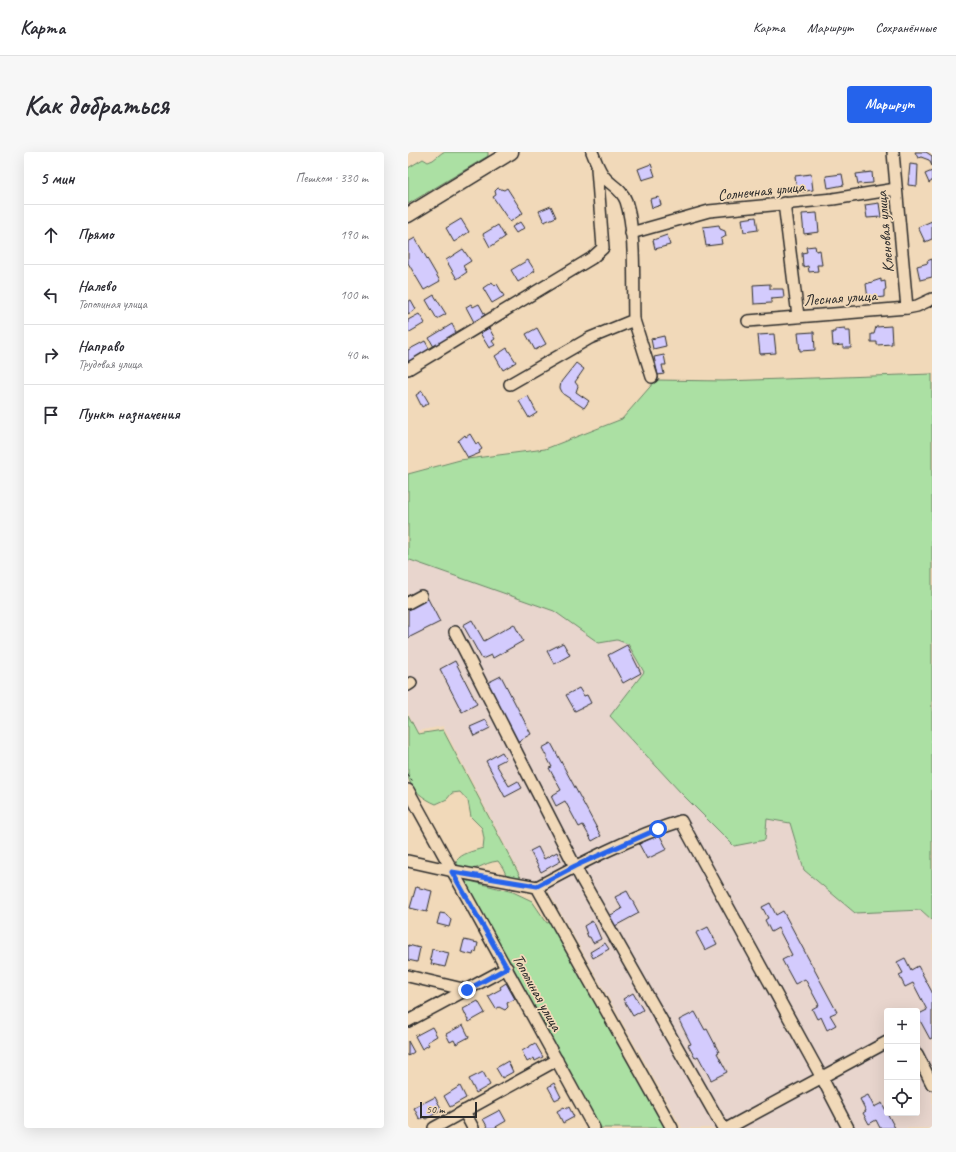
<!DOCTYPE html>
<html lang="ru">
<head>
<meta charset="utf-8">
<style>
	:root { --surface:#fff; --page:#f7f7f7; --text:#2b2b33; --muted:#7c7c81; --line:#e1e1e2; --accent:#2563eb }
	body { margin:0; font-family:Caveat,sans-serif; background:var(--page); color:var(--text) }
	.controls { position:absolute; right:12px; bottom:12px; display:grid; overflow:hidden; border-radius:4px; box-shadow:0 4px 16px #0002 }
	.controls button { width:36px; height:36px; display:grid; place-items:center; padding:0; border:0; border-bottom:1px solid var(--line); background:var(--surface); color:var(--text); font:20px sans-serif }
	.scale { position:absolute; left:12px; bottom:10px; width:57px; box-sizing:border-box; padding-left:4px; border:2px solid #2b2b2b; border-top:0; font-size:11px; line-height:14px; white-space:nowrap; color:#2b2b2b; -webkit-text-stroke:3px #f1d9b9; paint-order:stroke }
	.stop { position:absolute; width:12px; height:12px; margin:-9px; border:3px solid #2563eb; border-radius:50%; background:#fff }
	.stop.end { background:#2563eb; border-color:#fff; box-shadow:0 1px 4px #0008 }
	.list { margin:0; padding:0; list-style:none }
	h2 { display:flex; justify-content:space-between; align-items:center; height:52px; margin:0; padding:0 16px; font-size:17px }
	h2 small { font-size:13px; font-weight:400; color:var(--muted) }
	.list li { display:grid; grid-template-columns:26px 1fr auto; gap:12px; align-items:center; box-sizing:border-box; height:60px; padding:0 16px; border-top:1px solid var(--line) }
	.list b { display:block; font-size:15px; white-space:nowrap }
	.list p { margin:0; font-size:13px; white-space:nowrap; color:var(--muted) }
	.list em { font-size:13px; font-style:normal; color:var(--muted) }
	.icon { flex:none; width:22px; height:22px; fill:none; stroke:currentColor; stroke-width:2; stroke-linecap:round; stroke-linejoin:round }
	.map { position:relative; flex:none; width:524px; height:976px; overflow:hidden; border-radius:4px }
	header { display:flex; align-items:center; gap:24px; box-sizing:border-box; height:56px; padding:0 20px; background:var(--surface); border-bottom:1px solid var(--line) }
	header strong { font-size:19px }
	nav { display:flex; gap:22px; margin-inline-start:auto; font-size:14px }
	.intro { display:flex; align-items:center; justify-content:space-between; box-sizing:border-box; height:96px; padding:0 24px }
	h1 { margin:0; font-size:28px }
	.button { padding:10px 18px; border-radius:4px; background:var(--accent); color:#fff; font-size:14px; font-weight:700 }
	main { display:flex; gap:24px; padding:0 24px }
	aside { flex:1; background:var(--surface); border-radius:4px; box-shadow:0 4px 16px #0002 }
	.map>svg:first-child { display:block }
</style>
</head>
<body>
<header>
<strong>Карта</strong>
<nav><a>Карта</a><a>Маршрут</a><a>Сохранённые</a></nav>
</header>
<div class="intro"><h1>Как добраться</h1><a class="button">Маршрут</a></div>
<main>
<aside>
<h2>5 мин<small>Пешком · 330 m</small></h2>
<ul class="list">
<li><svg class="icon" aria-label="ahead" viewBox="0 0 24 24"><path d="M12 20V5M6 11l6-6 6 6"/></svg><div><b>Прямо</b></div><em>190 m</em></li>
<li><svg class="icon" aria-label="left" viewBox="0 0 24 24"><path d="M17 20v-9H6M10 6l-5 5 5 5"/></svg><div><b>Налево</b><p>Тополиная улица</p></div><em>100 m</em></li>
<li><svg class="icon" aria-label="right" viewBox="0 0 24 24"><path d="M7 20v-9h11M14 6l5 5-5 5"/></svg><div><b>Направо</b><p>Трудовая улица</p></div><em>40 m</em></li>
<li><svg class="icon" aria-label="arrive" viewBox="0 0 24 24"><path d="M6 21V4h12l-3 4 3 4H6"/></svg><div><b>Пункт назначения</b></div></li>
</ul>
</aside>
<div class="map">
<svg width="524" height="976" viewBox="0 0 524 976">
	<rect width="100%" height="100%" fill="#f1d9b9"/>
	<filter id="ink" filterUnits="userSpaceOnUse"><feTurbulence type="fractalNoise" baseFrequency=".025" numOctaves="2"/><feDisplacementMap in="SourceGraphic" scale="8" xChannelSelector="R" yChannelSelector="G"/><feConvolveMatrix kernelMatrix="1 2 1 2 8 2 1 2 1" color-interpolation-filters="sRGB"/></filter>
	<g filter="url(#ink)">
		<path fill="#e8d5cd" fill-rule="evenodd" d="M2 407 146 459 191 491 209 488 220 492 236 520 202 564 359 667 382 671 396 718 447 761 513 758 524 768V976H274L134 728 114 726 35 574 9 579 0 561V409ZM479 859H509V961H479Z"/>
		<g fill="#abe0a3" stroke="#6b8667">
			<polygon points="35,0 80,0 80,4 0,52 0,16 15,7 20,10 25,8"/>
			<polygon points="524,222 524,768 513,758 447,761 396,718 382,671 359,667 357,688 326,694 273,641 202,564 236,520 220,492 209,488 191,491 146,459 2,408 0,409 0,322 52,308 137,297 214,267 248,228 316,229"/>
			<path d="M0 563 10 582 35 578 113 726 112 729 99 725 95 716 90 709C73 711 71 720 51 717L48 709C54 701 66 699 75 696L76 687 74 676 63 665 60 649 52 640 44 641 39 647 28 652C16 647 2 637 0 624 0 606 0 582 0 563Z"/>
			<polygon points="54,727 105,740 124,749 139,771 144,769 259,976 191,976"/>
		</g>
		<g fill="#d3cbfd" stroke="#2b2b2b">
			<polygon points="507,0 518,0 524,4 524,14 521,8 513,5 510,6"/>
			<polygon points="243,12 247,24 234,28 230,17"/>
			<polygon points="502,12 510,13 509,34 500,33"/>
			<polygon points="524,19 524,29 521,31 517,22"/>
			<polygon points="464,20 465,31 450,32 448,22"/>
			<polygon points="403,22 405,38 389,40 387,24"/>
			<polygon points="434,22 436,33 420,36 418,24"/>
			<polygon points="90,36 96,38 99,36 115,61 102,70 85,45 88,43 87,39"/>
			<polygon points="251,45 253,53 244,56 242,47"/>
			<polygon points="471,51 473,65 459,66 457,53"/>
			<polygon points="143,54 148,65 136,70 131,59"/>
			<polygon points="409,61 411,80 396,82 394,62"/>
			<polygon points="348,65 350,78 336,80 334,67"/>
			<polygon points="53,67 61,80 46,90 38,76"/>
			<polygon points="524,69 524,87 517,90 510,75"/>
			<polygon points="112,70 116,76 108,81 104,75"/>
			<polygon points="90,73 97,85 82,95 75,82"/>
			<polygon points="311,73 312,77 317,79 318,84 313,87 314,92 298,94 295,75"/>
			<polygon points="259,83 262,93 247,97 245,88"/>
			<polygon points="7,86 32,129 16,138 0,111 0,90"/>
			<polygon points="407,94 408,99 412,98 414,113 409,113 410,119 401,120 400,114 395,115 394,101 399,100 398,95"/>
			<polygon points="55,97 63,109 55,114 59,120 49,127 38,108"/>
			<polygon points="524,107 524,125 512,128 509,114 520,111 519,109"/>
			<polygon points="120,108 127,119 110,130 103,118"/>
			<polygon points="473,127 473,130 477,129 478,138 476,138 476,145 460,147 458,132"/>
			<polygon points="84,130 87,134 89,132 96,144 84,151 75,136"/>
			<polygon points="362,132 362,137 375,137 376,146 363,147 363,151 346,152 345,133"/>
			<polygon points="26,143 38,162 29,167 18,148"/>
			<polygon points="3,148 8,157 0,162 0,149"/>
			<polygon points="63,152 65,155 71,152 77,163 66,170 58,155"/>
			<polygon points="11,162 17,171 0,181 0,168"/>
			<polygon points="44,172 49,182 26,195 21,186"/>
			<polygon points="483,174 484,192 469,193 469,190 463,190 463,182 466,182 468,175"/>
			<polygon points="81,176 87,187 84,189 87,193 81,196 72,181"/>
			<polygon points="129,176 138,192 127,198 118,182"/>
			<polygon points="437,176 437,179 442,179 443,196 435,196 435,193 425,194 424,180 427,180 427,177"/>
			<polygon points="406,180 407,198 392,199 390,181"/>
			<polygon points="366,182 368,201 352,202 350,183"/>
			<polygon points="256,184 258,194 245,197 243,187"/>
			<polygon points="17,189 22,198 0,210 0,198"/>
			<polygon points="99,196 108,210 95,218 87,204"/>
			<polygon points="256,203 258,213 254,213 256,222 250,223 246,205"/>
			<polygon points="168,211 176,217 167,230 170,234 168,240 181,249 176,256 155,242 152,236 153,230"/>
			<polygon points="14,239 21,251 14,255 8,243"/>
			<polygon points="120,244 129,261 121,266 111,249"/>
			<polygon points="62,282 68,292 70,291 74,297 71,299 72,301 60,306 50,289 57,283 58,285"/>
			<polygon points="19,445 32,470 0,486 0,455"/>
			<polygon points="64,468 76,489 106,472 115,489 85,506 83,503 74,507 55,473"/>
			<polygon points="155,491 162,503 146,512 139,499"/>
			<polygon points="219,493 233,521 215,531 200,503"/>
			<polygon points="47,509 69,552 54,560 32,517"/>
			<polygon points="93,524 123,582 107,591 77,532"/>
			<polygon points="171,536 176,544 179,543 183,551 167,559 158,543"/>
			<polygon points="78,568 82,576 66,584 62,575"/>
			<polygon points="143,591 193,684 184,689 175,673 171,675 157,649 148,654 143,644 153,638 141,616 144,615 134,596"/>
			<polygon points="94,600 98,607 88,612 101,634 110,629 114,636 97,645 78,609"/>
			<polygon points="251,682 259,697 239,707 231,692"/>
			<polygon points="130,695 136,707 149,700 153,709 133,720 122,699"/>
			<polygon points="8,735 24,739 19,760 2,756"/>
			<polygon points="219,739 231,761 207,774 201,764 214,757 207,745"/>
			<polygon points="362,751 368,763 375,759 429,860 422,863 428,873 419,878 413,865 409,867 404,857 411,853 397,827 387,832 374,808 384,803 370,776 363,780 357,768 360,766 354,755"/>
			<polygon points="32,761 38,762 43,768 41,775 29,772"/>
			<polygon points="184,769 187,773 193,787 185,791 182,785 180,785 176,774"/>
			<polygon points="300,775 309,792 297,798 288,781"/>
			<polygon points="56,788 70,791 68,800 66,799 65,803 53,800"/>
			<polygon points="197,791 201,797 185,806 182,800"/>
			<polygon points="0,793 12,796 9,810 0,808"/>
			<polygon points="24,797 41,801 37,815 23,812 24,808 22,807"/>
			<polygon points="497,806 503,818 510,814 524,840 524,886 522,887 509,863 519,858 505,831 497,835 491,823 495,821 489,810"/>
			<polygon points="98,831 107,847 99,851 100,855 97,858 91,855 88,857 80,844 93,837 92,835"/>
			<polygon points="225,841 235,858 225,864 215,847"/>
			<polygon points="70,849 77,861 61,870 55,857"/>
			<polygon points="287,860 297,878 299,877 311,900 309,901 319,920 303,928 290,904 287,906 280,893 283,892 271,868"/>
			<polygon points="55,873 61,885 48,892 46,888 42,890 38,882"/>
			<polygon points="24,875 29,884 19,890 21,893 14,897 7,884"/>
			<polygon points="0,889 6,900 0,904"/>
			<polygon points="127,891 135,905 127,909 126,906 119,910 114,899"/>
			<polygon points="100,909 105,920 94,926 88,916"/>
			<polygon points="75,920 82,933 68,941 61,927"/>
			<polygon points="146,931 153,945 147,948 140,935"/>
			<polygon points="52,934 58,946 42,955 36,944"/>
			<polygon points="460,943 466,955 474,951 487,976 472,976 468,968 461,972 455,961 458,959 452,947"/>
			<polygon points="27,945 34,958 18,967 17,965 12,968 6,956"/>
			<polygon points="156,955 158,957 161,955 166,965 155,971 149,959"/>
			<polygon points="92,958 98,969 86,976 80,976 75,967"/>
		</g>
		<g fill="none" stroke-linecap="round" stroke-linejoin="round">
			<g stroke="#2b2b2b" stroke-width="14">
				<g id="minor">
					<polyline points="485,0 499,156"/>
					<polyline points="376,51 390,164"/>
					<polyline points="223,81 301,59 425,47 488,37"/>
					<polyline points="226,168 244,225"/>
					<polyline points="340,169 499,156 509,154 524,147"/>
					<polyline points="0,217 184,106 195,96 189,16"/>
					<path d="M102 232 182 186 226 168C225 135 228 79 218 49 214 38 206 35 198 27 191 20 188 9 184 0"/>
					<polyline points="0,451 13,444"/>
					<polyline points="47,480 173,726 315,976"/>
					<polyline points="0,533 3,531"/>
					<polyline points="0,638 186,976"/>
					<polyline points="0,709 45,719 129,735 264,976"/>
					<path d="M129 735C175 710 223 685 273 669L413 924 440 976"/>
					<polyline points="0,824 59,838"/>
					<polyline points="0,869 99,816"/>
					<polyline points="509,902 524,932"/>
					<polyline points="56,959 65,976"/>
					<polyline points="26,976 149,908"/>
					<polyline points="320,976 479,890"/>
				</g>
			</g>
			<g stroke="#2b2b2b" stroke-width="17">
				<polyline id="major" points="0,63 103,0"/>
			</g>
			<polyline stroke="#2b2b2b" stroke-width="1.5" stroke-dasharray="3 3" stroke-linecap="butt" points="0,622 4,629"/>
			<use href="#minor" stroke="#f1d9b9" stroke-width="11"/>
			<use href="#major" stroke="#f1d9b9" stroke-width="14"/>
		</g>
	</g>
	<g fill="none" stroke-linecap="round" stroke-linejoin="round" filter="url(#ink)">
		<polyline stroke="#2563eb" stroke-width="5" points="59,838 99,816 44,720 129,734 167,714 250,677"/>
	</g>
	<g text-anchor="middle" stroke-width="3.5" stroke-linejoin="round" paint-order="stroke">
		<g font-size="16" fill="#2b2b2b" stroke="#f1d9b9">
			<text transform="translate(353 38) rotate(-6)" y="6">Солнечная улица</text>
			<text transform="translate(476 80) rotate(-95)" y="6">Кленовая улица</text>
			<text transform="translate(432 145) rotate(-4)" y="6">Лесная улица</text>
			<text transform="translate(130 840) rotate(61)" y="6">Тополиная улица</text>
		</g>
	</g>
</svg>
<div class="controls">
<button>+</button>
<button>−</button>
<button><svg class="icon" aria-label="locate" viewBox="0 0 24 24"><circle cx="12" cy="12" r="6"/><path d="M12 2v4M12 18v4M2 12h4M18 12h4"/></svg></button>
</div>
<div class="scale">50 m</div>
<div class="stop" style="left:250px;top:677px"></div>
<div class="stop end" style="left:59px;top:838px"></div>
</div>
</main>
</body>
</html>
